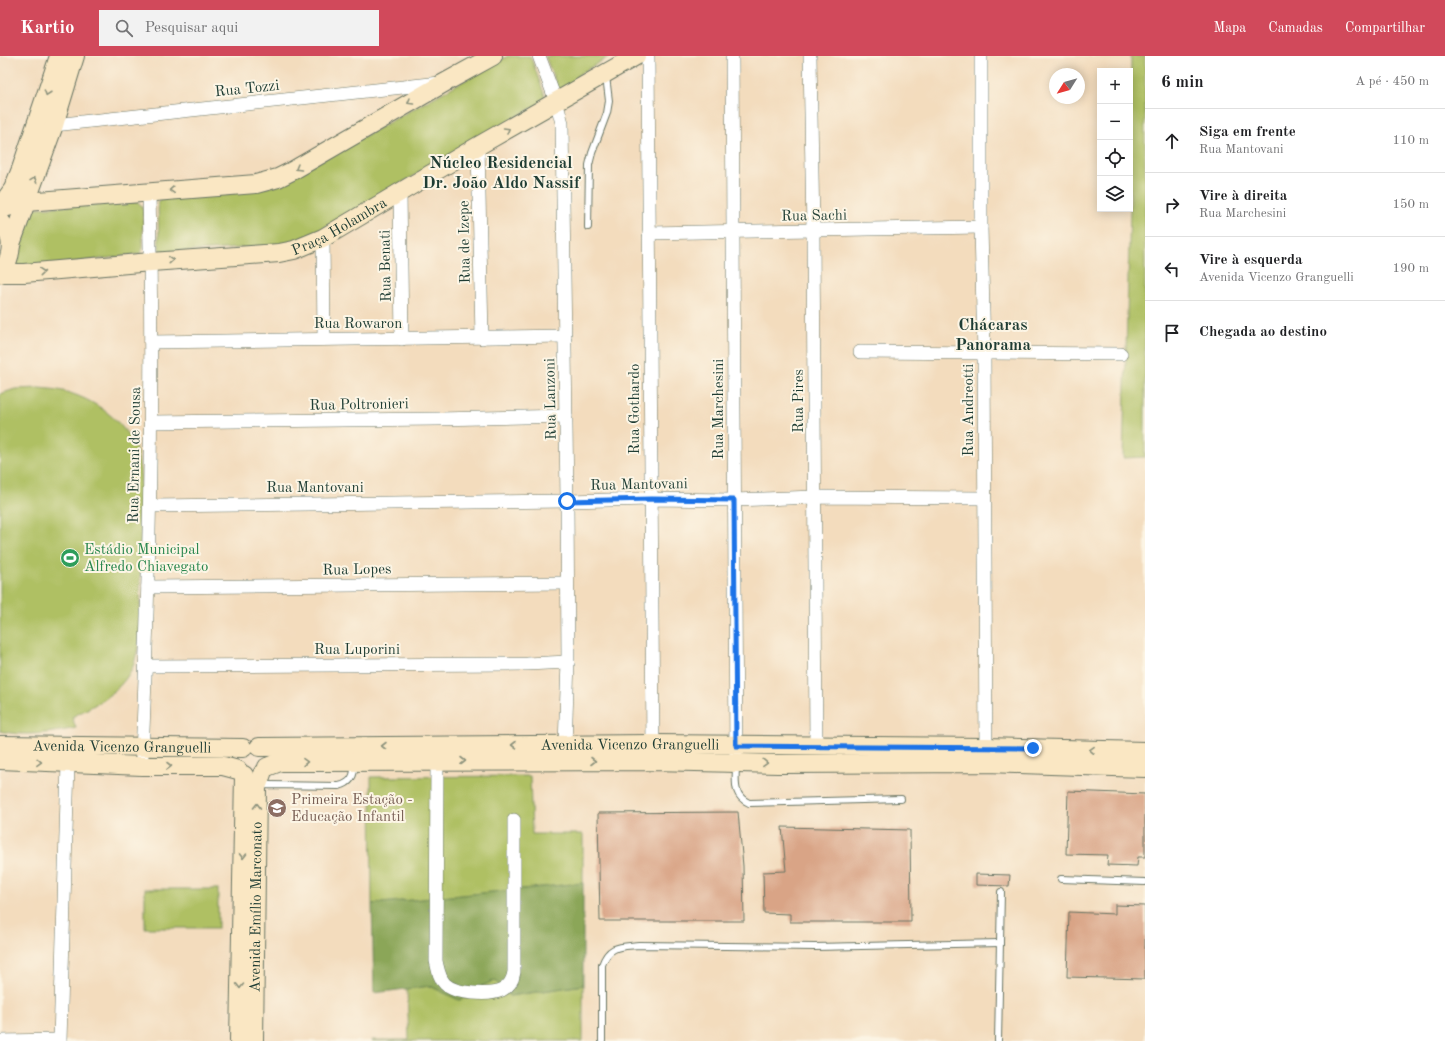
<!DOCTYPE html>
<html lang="pt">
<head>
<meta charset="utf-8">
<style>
	:root { --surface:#fff; --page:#f2f2f2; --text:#202124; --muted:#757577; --line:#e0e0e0; --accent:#d1495b }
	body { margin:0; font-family:"Old Standard TT",serif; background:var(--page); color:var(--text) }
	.controls { position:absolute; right:12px; top:12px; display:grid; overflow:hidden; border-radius:0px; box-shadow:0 2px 10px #0003 }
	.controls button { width:36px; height:36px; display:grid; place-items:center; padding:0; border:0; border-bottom:1px solid var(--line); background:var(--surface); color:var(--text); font:20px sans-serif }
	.compass { position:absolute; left:1049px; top:12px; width:36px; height:36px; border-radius:50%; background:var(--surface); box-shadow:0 2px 10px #0003; rotate:233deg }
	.stop { position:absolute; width:12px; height:12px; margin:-9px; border:3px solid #1a73e8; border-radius:50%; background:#fff }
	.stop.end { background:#1a73e8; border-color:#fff; box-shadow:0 1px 4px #0008 }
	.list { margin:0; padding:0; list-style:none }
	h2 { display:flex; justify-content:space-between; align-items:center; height:52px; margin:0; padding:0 16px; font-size:17px }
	h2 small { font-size:13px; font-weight:400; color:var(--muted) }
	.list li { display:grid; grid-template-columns:26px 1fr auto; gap:12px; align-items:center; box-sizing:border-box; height:64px; padding:0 16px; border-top:1px solid var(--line) }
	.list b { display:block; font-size:15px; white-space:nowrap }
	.list p { margin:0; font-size:13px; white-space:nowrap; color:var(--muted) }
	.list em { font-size:13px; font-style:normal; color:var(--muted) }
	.icon { flex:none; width:22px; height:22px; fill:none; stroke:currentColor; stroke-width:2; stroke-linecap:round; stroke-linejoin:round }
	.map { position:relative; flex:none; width:1145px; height:985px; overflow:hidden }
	header { display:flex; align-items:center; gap:24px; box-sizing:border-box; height:56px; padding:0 20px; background:var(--accent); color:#fff }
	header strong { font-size:19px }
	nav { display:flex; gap:22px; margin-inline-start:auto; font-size:14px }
	.search { width:280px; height:36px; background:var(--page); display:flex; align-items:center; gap:10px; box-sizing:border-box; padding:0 14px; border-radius:0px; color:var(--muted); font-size:15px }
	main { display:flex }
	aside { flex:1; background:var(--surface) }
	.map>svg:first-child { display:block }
</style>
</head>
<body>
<header>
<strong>Kartio</strong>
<div class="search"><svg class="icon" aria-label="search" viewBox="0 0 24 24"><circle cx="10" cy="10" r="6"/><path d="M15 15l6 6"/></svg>Pesquisar aqui</div>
<nav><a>Mapa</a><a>Camadas</a><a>Compartilhar</a></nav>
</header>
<main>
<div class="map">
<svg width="1145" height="985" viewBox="0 0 1145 985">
	<rect width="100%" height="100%" fill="#fcf5e5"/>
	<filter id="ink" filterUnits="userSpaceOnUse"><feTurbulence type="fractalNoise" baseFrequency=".025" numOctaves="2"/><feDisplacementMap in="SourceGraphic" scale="8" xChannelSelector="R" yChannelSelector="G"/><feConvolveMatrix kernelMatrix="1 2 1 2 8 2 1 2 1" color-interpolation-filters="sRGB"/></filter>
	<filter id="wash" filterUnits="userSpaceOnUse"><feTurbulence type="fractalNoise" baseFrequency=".012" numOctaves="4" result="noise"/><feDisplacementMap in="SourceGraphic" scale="16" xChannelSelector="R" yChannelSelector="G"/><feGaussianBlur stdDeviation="0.9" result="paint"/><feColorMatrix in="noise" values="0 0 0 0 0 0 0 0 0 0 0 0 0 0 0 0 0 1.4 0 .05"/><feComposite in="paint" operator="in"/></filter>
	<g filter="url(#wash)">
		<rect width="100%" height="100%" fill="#f3dcbd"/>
		<g fill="#afc063" stroke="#677e4c">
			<polygon points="508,0 530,0 531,2 545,40 542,46 315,177 290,189 162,197 159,193 158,147 161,143 275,130"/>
			<polygon points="545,0 610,0 578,19 575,30 560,34 557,30"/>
			<polygon points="1131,0 1145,0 1145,401 1123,402 1130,153"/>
			<polygon points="138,146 141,149 143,154 143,192 140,198 21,213 14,207 27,159 34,152"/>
			<path d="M39 332C47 333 56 333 63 335 95 343 125 365 137 396 139 404 140 413 141 421L140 584C138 591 136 600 134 608 123 635 97 648 72 661L76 672C53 677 22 681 0 675V338L15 333Z"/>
			<polygon points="530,720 532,778 583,778 583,827 372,848 371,721"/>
			<rect x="145" y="833" width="73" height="39"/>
			<polygon points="495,924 510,940 583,929 583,985 372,985 372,984 409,984 407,933 430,930 459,944 468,940 475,941 482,930"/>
		</g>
		<polygon fill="#8ba659" stroke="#557246" points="583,827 583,929 509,940 495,924 482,930 475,941 468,940 459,944 430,930 374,937 372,848"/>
		<g id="blocks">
			<g fill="#d9a486">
				<polygon points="1068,735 1145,738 1145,801 1138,801 1137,810 1107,809 1108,799 1066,798"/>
				<polygon points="738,756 743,810 744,865 600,865 598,757"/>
				<polygon points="782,771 910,774 911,866 790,866 790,858 764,857 763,816 786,815"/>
				<polygon points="976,818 1010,819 1009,830 976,829"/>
				<polygon points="1115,849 1145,850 1145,923 1067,921 1069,856 1115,858"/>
			</g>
		</g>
	</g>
	<g filter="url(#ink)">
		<use href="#blocks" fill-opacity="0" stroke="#697564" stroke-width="1"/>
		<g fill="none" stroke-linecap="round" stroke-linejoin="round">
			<g stroke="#697564" stroke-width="8">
				<g id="lane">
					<polyline points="588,171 589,109 592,97 607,57 609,45 606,20"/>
					<path d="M736 708C736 725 732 739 749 747L901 743"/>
					<path d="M261 730 268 729 339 730C351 727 355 720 354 708"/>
					<polyline points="1061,823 1145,826"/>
					<path d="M602 985V909C609 889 620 891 639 889L815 891 1000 887"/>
					<polyline points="998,985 1001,836"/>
				</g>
			</g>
			<g stroke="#697564" stroke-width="14">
				<g id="street">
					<polyline points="539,0 556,45 562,67 567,445 568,606 565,689"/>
					<polyline points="648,0 653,695"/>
					<polyline points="732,0 736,706"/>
					<polyline points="810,0 813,175 816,691"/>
					<polyline points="981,0 981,171 984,298 986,700"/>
					<polyline points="54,69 440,27"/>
					<polyline points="478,90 482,282"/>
					<polyline points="400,136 402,283"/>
					<polyline points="649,177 981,171"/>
					<polyline points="323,182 324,283"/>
					<polyline points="151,286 565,280"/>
					<polyline points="860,296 1121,298"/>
					<polyline points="151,366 438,363 566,360"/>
					<polyline points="150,450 567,445 651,443 734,444 814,441 984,442"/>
					<polyline points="148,531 567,527"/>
					<polyline points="146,610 527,608 568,606"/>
					<path d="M142 700C150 512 153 324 149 136"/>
					<path d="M437 706 436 905C438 913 439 922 445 928 455 938 490 940 502 934 510 930 513 923 514 916V764"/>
					<polyline points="0,985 60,984"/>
					<polyline points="60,985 68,707"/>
				</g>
			</g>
			<g stroke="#697564" stroke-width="20">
				<g id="secondary">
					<polyline points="0,151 13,133 21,113 59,0"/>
					<polyline points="0,153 26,146 256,128 278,122 292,115 444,27 493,0"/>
					<path d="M0 164C11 179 14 189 7 207 5 212 4 216 0 218"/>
					<polyline points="11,188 54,69 75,0"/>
					<path id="s1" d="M3 217H24L151 206 279 197 294 194 323 182 478 90 636 0"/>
					<path id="s2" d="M0 689 243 692"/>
					<path id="s3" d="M259 691 653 688 986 691 1145 695"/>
					<polyline points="0,704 142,710 223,710 238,714"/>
					<polyline points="267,711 280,706 304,706 653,705 778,708 986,707 1145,712"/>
					<polyline points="239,985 244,719"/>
					<path id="s4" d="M254 985 257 731 262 718"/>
				</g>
			</g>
			<use href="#lane" stroke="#fff" stroke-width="6"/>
			<use href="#street" stroke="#fff" stroke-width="13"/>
			<use href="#secondary" stroke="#fae7c3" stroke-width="18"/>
		</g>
		<defs><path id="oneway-chevron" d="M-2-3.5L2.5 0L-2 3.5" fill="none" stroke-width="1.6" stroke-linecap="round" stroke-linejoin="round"/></defs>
		<g stroke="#8c927c">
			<use href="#oneway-chevron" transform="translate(47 37) rotate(109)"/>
			<use href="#oneway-chevron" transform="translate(410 46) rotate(150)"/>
			<use href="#oneway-chevron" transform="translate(507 74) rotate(-30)"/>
			<use href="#oneway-chevron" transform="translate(298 112) rotate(150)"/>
			<use href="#oneway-chevron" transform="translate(34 124) rotate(-70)"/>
			<use href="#oneway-chevron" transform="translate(172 134) rotate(176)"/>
			<use href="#oneway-chevron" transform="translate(171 204) rotate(-4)"/>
			<use href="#oneway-chevron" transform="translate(42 216) rotate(-5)"/>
			<use href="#oneway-chevron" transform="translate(514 689) rotate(180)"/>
			<use href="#oneway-chevron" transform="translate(384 690) rotate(180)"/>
			<use href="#oneway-chevron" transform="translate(1092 694) rotate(-178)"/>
			<use href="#oneway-chevron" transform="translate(463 705)"/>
			<use href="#oneway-chevron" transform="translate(593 705)"/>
			<use href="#oneway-chevron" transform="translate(39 706) rotate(2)"/>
			<use href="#oneway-chevron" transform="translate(305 706) rotate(-1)"/>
			<use href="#oneway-chevron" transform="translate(765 707) rotate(2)"/>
			<use href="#oneway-chevron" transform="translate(169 710)"/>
			<use href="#oneway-chevron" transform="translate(257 750) rotate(-89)"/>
			<use href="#oneway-chevron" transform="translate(243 800) rotate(91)"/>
			<use href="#oneway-chevron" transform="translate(240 930) rotate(91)"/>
		</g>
	</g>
	<g fill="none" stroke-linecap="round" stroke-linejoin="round" filter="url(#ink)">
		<polyline stroke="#1a73e8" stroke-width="5" points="567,445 651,443 734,444 736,690 1033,692"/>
	</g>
	<defs>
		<g id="stadium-disc" transform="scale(1)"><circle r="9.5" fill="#2e9e5b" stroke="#fcf5e5"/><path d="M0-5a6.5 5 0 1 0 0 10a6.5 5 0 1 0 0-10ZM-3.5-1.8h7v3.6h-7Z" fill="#fff"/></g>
		<g id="school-disc" transform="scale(1)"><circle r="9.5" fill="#8d6e63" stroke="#fcf5e5"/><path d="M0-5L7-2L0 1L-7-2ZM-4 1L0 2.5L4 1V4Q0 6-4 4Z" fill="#fff"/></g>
	</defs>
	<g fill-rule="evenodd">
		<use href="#stadium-disc" x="70" y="502"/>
		<use href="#school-disc" x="277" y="752"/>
	</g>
	<g text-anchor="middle" stroke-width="4" stroke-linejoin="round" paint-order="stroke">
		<g font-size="15" fill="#1f3d34" stroke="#fcf5e5">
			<text transform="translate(247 32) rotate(-6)" y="5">Rua Tozzi</text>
			<text transform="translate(814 159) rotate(-1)" y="5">Rua Sachi</text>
			<text dy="5" stroke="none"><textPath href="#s1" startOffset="343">Praça Holambra</textPath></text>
			<text transform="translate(464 186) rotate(-91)" y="5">Rua de Izepe</text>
			<text transform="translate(385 210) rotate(-91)" y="5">Rua Benati</text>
			<text x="358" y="272">Rua Rowaron</text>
			<text transform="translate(550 343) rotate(-91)" y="5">Rua Lanzoni</text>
			<text transform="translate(798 345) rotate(-90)" y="5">Rua Pires</text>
			<text transform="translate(359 348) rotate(-1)" y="5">Rua Poltronieri</text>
			<text transform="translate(634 353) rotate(-90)" y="5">Rua Gothardo</text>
			<text transform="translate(718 353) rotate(-90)" y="5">Rua Marchesini</text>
			<text transform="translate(968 354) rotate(-90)" y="5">Rua Andreotti</text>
			<text transform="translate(134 399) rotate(-89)" y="5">Rua Ernani de Sousa</text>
			<text transform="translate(639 428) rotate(-1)" y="5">Rua Mantovani</text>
			<text x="315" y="436">Rua Mantovani</text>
			<text transform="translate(357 513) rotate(-1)" y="5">Rua Lopes</text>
			<text x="357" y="598">Rua Luporini</text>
			<text dy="5" stroke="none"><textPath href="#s3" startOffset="371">Avenida Vicenzo Granguelli</textPath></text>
			<text dy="5" stroke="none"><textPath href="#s2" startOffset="122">Avenida Vicenzo Granguelli</textPath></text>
			<text dy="5" stroke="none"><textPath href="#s4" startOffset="134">Avenida Emílio Marconato</textPath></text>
		</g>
		<g font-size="15" fill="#27864d" stroke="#fcf5e5" text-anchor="start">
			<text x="84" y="498">Estádio Municipal<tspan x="84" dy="17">Alfredo Chiavegato</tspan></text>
		</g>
		<g font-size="15" fill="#785e54" stroke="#fcf5e5" text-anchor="start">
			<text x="291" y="748">Primeira Estação -<tspan x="291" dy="17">Educação Infantil</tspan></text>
		</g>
		<g font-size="17" font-weight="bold" fill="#1f3d34" stroke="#fcf5e5">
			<text x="501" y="112">Núcleo Residencial<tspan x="501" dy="20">Dr. João Aldo Nassif</tspan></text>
			<text x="993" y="274">Chácaras<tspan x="993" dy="20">Panorama</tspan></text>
		</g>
	</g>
</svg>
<div class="controls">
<button>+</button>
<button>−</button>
<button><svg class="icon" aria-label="locate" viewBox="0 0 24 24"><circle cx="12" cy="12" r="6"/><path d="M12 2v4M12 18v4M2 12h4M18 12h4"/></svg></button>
<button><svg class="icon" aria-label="layers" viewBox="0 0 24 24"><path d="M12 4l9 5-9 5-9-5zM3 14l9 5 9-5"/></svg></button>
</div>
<svg class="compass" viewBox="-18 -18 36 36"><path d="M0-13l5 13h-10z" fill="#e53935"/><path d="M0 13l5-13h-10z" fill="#757577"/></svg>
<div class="stop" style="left:567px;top:445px"></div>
<div class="stop end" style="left:1033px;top:692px"></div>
</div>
<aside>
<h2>6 min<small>A pé · 450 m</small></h2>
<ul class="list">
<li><svg class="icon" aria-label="ahead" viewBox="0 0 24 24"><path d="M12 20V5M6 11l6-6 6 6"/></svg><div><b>Siga em frente</b><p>Rua Mantovani</p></div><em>110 m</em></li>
<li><svg class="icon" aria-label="right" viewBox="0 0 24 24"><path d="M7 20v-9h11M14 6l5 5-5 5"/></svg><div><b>Vire à direita</b><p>Rua Marchesini</p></div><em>150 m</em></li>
<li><svg class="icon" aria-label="left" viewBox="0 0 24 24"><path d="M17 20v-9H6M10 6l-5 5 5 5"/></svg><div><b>Vire à esquerda</b><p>Avenida Vicenzo Granguelli</p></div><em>190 m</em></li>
<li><svg class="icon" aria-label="arrive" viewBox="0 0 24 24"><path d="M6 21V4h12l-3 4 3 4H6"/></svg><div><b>Chegada ao destino</b></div></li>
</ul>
</aside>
</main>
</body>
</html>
